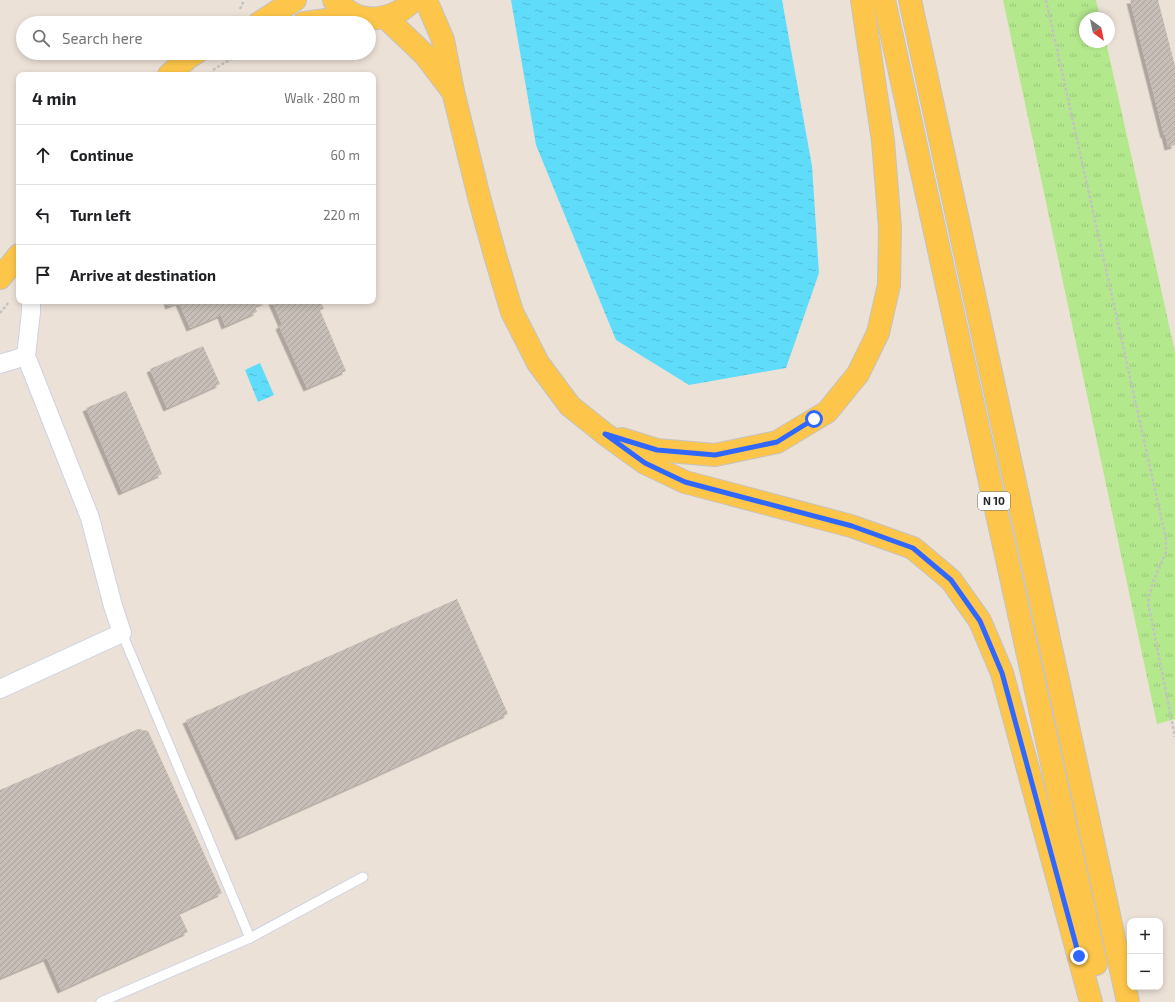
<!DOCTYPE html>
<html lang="en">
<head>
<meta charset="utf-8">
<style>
	:root { --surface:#fff; --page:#f6f6f6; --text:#202124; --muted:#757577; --line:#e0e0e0 }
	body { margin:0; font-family:"Exo 2",sans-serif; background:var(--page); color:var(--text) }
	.controls { position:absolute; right:12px; bottom:12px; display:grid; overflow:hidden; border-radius:8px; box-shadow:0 2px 6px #0003 }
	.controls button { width:36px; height:36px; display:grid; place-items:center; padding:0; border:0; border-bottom:1px solid var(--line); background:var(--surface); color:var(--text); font:20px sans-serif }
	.compass { position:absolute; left:1079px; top:12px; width:36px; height:36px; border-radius:50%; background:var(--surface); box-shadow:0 2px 6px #0003; rotate:147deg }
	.stop { position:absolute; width:12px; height:12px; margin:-9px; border:3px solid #3067ff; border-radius:50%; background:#fff }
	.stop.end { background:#3067ff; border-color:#fff; box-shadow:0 1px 4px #0008 }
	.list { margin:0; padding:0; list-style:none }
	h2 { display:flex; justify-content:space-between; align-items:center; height:52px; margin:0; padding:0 16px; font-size:17px }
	h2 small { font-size:13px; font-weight:400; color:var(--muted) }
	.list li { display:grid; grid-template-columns:26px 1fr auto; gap:12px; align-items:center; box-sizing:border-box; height:60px; padding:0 16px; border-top:1px solid var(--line) }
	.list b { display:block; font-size:15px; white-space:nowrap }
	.list em { font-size:13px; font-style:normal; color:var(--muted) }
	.icon { flex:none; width:22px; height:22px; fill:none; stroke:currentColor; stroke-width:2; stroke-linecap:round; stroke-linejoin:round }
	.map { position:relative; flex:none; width:1175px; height:1002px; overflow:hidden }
	.search { position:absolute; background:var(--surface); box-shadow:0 2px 6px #0003; left:16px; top:16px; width:360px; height:44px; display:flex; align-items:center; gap:10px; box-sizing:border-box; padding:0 14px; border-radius:22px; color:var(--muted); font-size:15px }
	.panel { position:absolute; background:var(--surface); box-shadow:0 2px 6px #0003; left:16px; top:72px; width:360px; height:232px; border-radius:8px }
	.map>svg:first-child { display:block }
</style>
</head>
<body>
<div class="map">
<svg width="1175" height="1002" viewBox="0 0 1175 1002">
	<defs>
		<pattern id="grass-tufts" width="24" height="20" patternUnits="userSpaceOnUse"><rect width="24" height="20" fill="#b3e88d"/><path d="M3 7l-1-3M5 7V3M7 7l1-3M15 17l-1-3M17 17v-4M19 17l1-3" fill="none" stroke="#9ac77a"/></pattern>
		<pattern id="water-ripples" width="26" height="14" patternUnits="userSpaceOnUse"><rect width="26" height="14" fill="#5edcfa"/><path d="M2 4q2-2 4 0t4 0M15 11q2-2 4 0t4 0" fill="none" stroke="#52bdd6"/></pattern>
		<pattern id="building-hatch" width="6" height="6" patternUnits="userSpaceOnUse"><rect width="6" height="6" fill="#c6beb7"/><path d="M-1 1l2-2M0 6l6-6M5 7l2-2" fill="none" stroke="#aaa39d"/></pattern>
		<filter id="shadow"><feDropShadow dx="-3.5" dy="3.5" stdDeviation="0" flood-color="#0004"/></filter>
	</defs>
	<rect width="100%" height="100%" fill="#ece1d7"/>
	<polygon fill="url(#grass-tufts)" points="1003,0 1096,0 1100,18 1085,18 1085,42 1106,42 1175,352 1175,719 1157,724"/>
	<g fill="url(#water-ripples)">
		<polygon points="511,0 782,0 812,166 819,273 786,368 689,385 616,340 536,145"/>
		<polygon points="260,363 274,395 258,402 245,370"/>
	</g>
	<g fill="url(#building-hatch)" filter="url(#shadow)">
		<polygon points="1130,0 1158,0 1175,66 1175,145 1168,147 1165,134 1164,135"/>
		<polygon points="167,301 267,301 255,306 257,312 225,326 221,315 190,328 179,302 169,306"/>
		<polygon points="272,301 320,301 324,309 320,310 346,371 307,388 279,326 282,324"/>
		<polygon points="203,346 220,384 167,408 150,369"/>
		<polygon points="126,391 162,474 122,492 86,408"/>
		<polygon points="457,599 508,714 373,777 239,837 186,720"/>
		<polygon points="138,729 148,731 222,893 179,913 188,932 61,990 47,958 0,978 0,790"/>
	</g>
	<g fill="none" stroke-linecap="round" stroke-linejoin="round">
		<g stroke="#ccd2e2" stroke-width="11">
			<g id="lane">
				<polyline points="122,633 250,938"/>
				<polyline points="101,1002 250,938 363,877"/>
			</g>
		</g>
		<g stroke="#ccd2e2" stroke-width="20">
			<g id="street">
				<polyline points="0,364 26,356"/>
				<polyline points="0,689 122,633 113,606 90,518 26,356 31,312 31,301"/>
			</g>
		</g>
		<g stroke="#c3c3c3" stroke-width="24">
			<g id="primary">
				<path d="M334 0C341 6 347 11 355 15 374 23 400 16 413 0"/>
				<polyline points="424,0 428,5 443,40 453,91 479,197 495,255 512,312 538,363 570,406 605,434 645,463 685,482 851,526 913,548 951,580 980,621 1002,673 1091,1002"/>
				<polyline points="884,0 1096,964"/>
				<polyline points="910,0 1128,1002"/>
				<polyline points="385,17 425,55 450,88"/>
				<polyline points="259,23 295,0"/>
				<polyline points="304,23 356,16"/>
				<polyline points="169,75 189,57 196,53"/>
				<polyline points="0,278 19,255"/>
				<polyline points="622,439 657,450 715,455 777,442 827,412 858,374 878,333 889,285 890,228 883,141 862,0"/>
			</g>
		</g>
		<g stroke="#c3c3c3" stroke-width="2.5" stroke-dasharray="3 2" stroke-linecap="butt">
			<polyline points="1046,0 1166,539 1166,552 1153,582 1148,602 1175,737"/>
			<polyline points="240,9 244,0"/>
			<polyline points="229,23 236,19"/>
			<polyline points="213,70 224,63 244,53"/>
			<polyline points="0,313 9,302"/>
		</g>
		<use href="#lane" stroke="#fff" stroke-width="9"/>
		<use href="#street" stroke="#fff" stroke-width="18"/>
		<use href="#primary" stroke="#fdc64a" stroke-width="22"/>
	</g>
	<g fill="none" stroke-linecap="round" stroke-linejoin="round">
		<polyline stroke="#3067ff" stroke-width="5" points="814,419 777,442 715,455 657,450 605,434 645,463 685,482 852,526 913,548 951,580 980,621 1002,673 1079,956"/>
	</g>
	<g text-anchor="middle" stroke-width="4" stroke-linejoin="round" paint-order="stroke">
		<rect fill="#fff" stroke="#686868" stroke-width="1" x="978" y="492" width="32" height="18" rx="3"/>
		<g font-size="11" font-weight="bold" fill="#272727">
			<text x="994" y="505">N 10</text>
		</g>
	</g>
</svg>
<div class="controls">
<button>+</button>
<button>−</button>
</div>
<svg class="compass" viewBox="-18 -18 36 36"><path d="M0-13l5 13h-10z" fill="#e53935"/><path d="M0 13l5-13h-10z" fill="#757577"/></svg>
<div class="stop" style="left:814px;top:419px"></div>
<div class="stop end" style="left:1079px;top:956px"></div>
<div class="search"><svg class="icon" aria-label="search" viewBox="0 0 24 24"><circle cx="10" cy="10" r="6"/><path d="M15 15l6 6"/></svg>Search here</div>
<section class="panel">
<h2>4 min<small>Walk · 280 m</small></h2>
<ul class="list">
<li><svg class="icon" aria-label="ahead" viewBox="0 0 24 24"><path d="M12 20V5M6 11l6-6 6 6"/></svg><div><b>Continue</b></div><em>60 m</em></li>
<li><svg class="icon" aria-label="left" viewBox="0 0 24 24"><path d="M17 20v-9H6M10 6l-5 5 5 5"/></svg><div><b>Turn left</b></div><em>220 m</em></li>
<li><svg class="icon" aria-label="arrive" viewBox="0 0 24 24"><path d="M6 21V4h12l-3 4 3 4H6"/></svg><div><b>Arrive at destination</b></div></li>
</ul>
</section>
</div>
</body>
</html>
